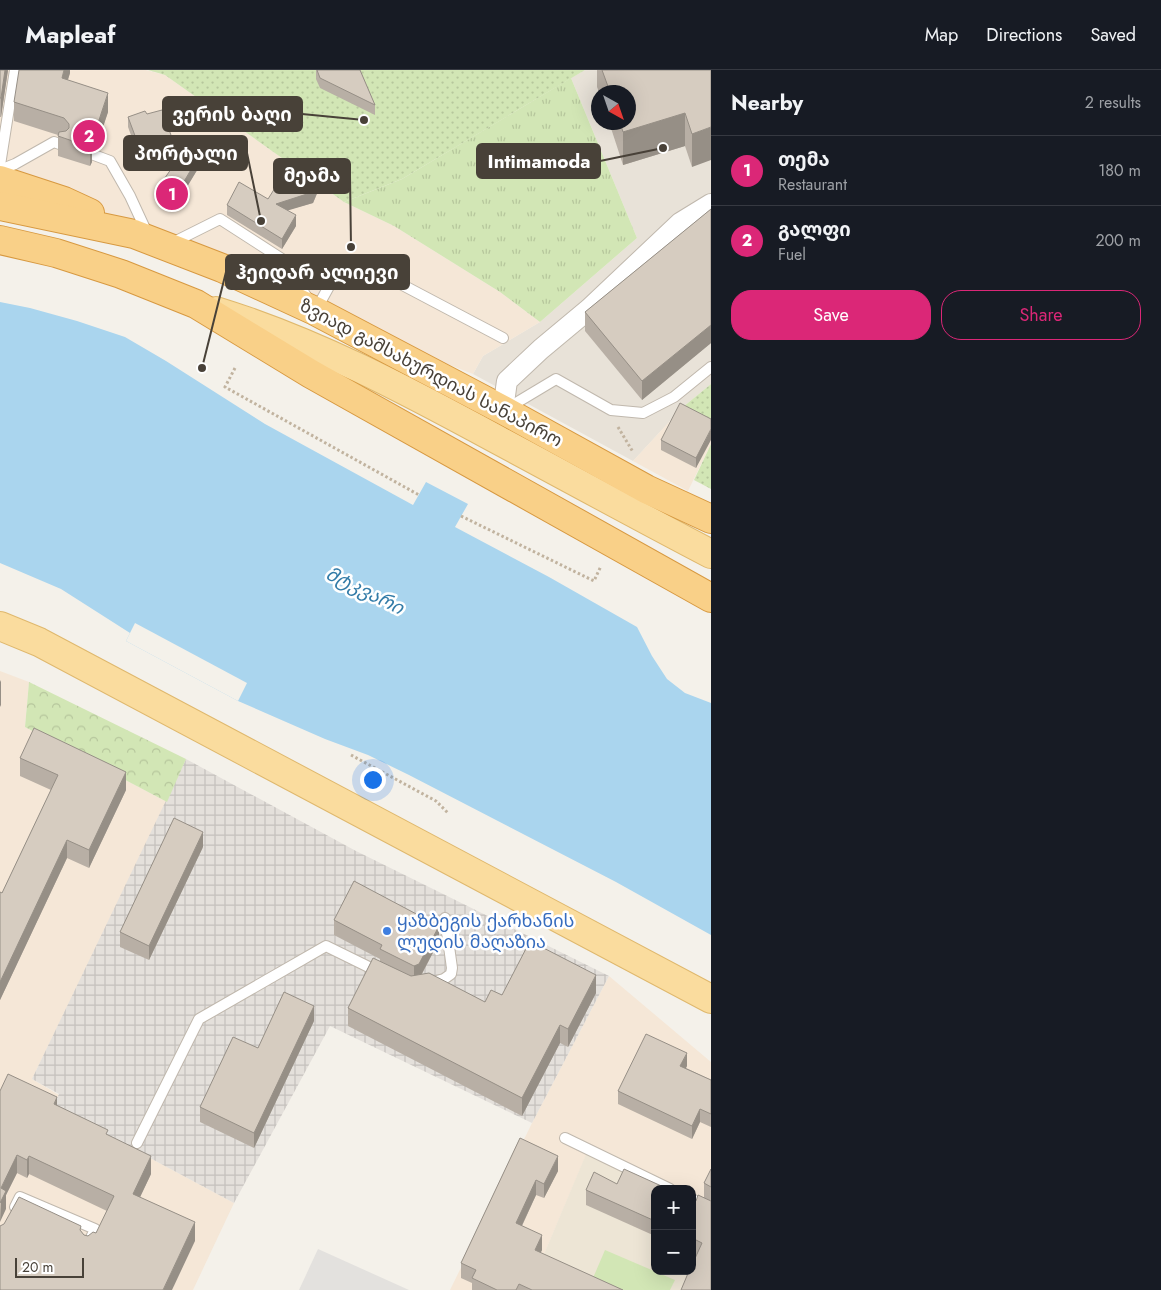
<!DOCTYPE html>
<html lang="en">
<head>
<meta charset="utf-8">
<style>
	:root { --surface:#171b24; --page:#20242c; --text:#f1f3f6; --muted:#9ea1a6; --line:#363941; --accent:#db2777 }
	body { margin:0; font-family:Jost,"Noto Sans Georgian",sans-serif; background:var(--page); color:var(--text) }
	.controls { position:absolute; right:15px; bottom:15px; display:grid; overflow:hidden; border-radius:10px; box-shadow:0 5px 20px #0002 }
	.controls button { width:45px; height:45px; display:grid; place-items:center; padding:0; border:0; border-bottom:1px solid var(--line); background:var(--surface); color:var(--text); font:25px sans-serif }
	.compass { position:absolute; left:591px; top:15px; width:45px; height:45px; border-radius:50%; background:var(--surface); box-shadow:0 5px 20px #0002; rotate:140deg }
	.scale { position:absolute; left:15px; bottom:12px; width:69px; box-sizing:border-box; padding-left:5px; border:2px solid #484138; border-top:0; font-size:14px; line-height:18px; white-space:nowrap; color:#484138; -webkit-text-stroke:4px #fff; paint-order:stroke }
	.you { position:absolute; left:372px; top:709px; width:18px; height:18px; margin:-12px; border:4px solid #fff; border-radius:50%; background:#1a73e8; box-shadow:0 0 0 8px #1a73e833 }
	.badge { display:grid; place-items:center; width:32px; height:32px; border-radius:50%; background:var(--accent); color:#fff; font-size:16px; font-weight:700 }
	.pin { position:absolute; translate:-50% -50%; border:2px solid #fff; box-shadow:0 1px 5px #0006 }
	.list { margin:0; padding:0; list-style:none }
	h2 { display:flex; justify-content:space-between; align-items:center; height:65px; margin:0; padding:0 20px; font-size:21px }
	h2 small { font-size:16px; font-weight:400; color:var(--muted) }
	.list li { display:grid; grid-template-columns:32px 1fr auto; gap:15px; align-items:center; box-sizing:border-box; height:70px; padding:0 20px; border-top:1px solid var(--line) }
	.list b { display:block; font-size:19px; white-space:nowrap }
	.list p { margin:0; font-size:16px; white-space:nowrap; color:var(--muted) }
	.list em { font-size:16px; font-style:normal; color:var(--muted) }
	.actions { display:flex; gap:10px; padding:15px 20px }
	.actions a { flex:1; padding:11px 0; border:1px solid var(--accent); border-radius:20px; text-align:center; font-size:18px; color:var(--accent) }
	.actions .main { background:var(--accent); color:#fff }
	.map { position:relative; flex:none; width:711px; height:1220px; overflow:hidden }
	header { display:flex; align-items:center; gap:30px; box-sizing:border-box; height:70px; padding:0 25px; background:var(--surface); border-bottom:1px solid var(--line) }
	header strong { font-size:24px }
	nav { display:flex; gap:28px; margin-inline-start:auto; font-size:18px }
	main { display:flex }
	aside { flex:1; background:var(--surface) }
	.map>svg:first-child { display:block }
</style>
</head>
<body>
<header>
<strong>Mapleaf</strong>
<nav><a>Map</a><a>Directions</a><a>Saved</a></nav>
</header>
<main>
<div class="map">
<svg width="711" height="1220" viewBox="0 0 711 1220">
	<defs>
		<pattern id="industrial-grid" width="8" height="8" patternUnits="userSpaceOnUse" patternTransform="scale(1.25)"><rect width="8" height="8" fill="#e4e0db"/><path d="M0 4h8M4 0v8" fill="none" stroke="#c5c1bd"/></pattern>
		<pattern id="grass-tufts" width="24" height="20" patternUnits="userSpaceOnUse" patternTransform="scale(1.25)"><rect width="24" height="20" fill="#d2e6b5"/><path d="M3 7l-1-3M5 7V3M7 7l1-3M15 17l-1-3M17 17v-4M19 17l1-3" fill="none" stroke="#b6c69c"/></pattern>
		<pattern id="forest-crowns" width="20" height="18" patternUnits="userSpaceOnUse" patternTransform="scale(1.25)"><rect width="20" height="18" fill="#d2e6b5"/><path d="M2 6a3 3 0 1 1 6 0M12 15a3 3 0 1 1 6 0" fill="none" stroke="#b6c69c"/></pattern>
		<pattern id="park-dots" width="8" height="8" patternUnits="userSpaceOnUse" patternTransform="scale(1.25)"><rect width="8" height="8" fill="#d2e6b5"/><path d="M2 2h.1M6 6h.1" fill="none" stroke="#b6c69c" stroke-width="1.8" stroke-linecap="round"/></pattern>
	</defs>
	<rect width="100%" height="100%" fill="#f4f1ea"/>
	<path fill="#e8e2d8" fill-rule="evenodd" d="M585 0H711V314L683 337 633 391 473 304 483 286 540 252 637 168 571 8ZM598 22H628V52H598Z"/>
	<g fill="#f5e7d7">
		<polygon points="0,0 146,0 165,5 344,132 394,156 500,222 540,252 483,286 473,304 0,119"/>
		<polygon points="683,337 711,352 711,374 688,421 633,391"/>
		<polygon points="0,601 29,612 25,657 167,732 32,1009 59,1025 53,1036 234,1133 193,1220 0,1220"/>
		<polygon points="609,906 711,992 711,1143 692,1134 692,1119 661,1119 587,1083 529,1220 450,1220 532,1053"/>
	</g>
	<polygon fill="url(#industrial-grid)" points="186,689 356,781 609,906 532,1053 330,956 234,1133 53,1036 59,1024 32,1009"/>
	<polygon fill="#ede5d5" points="587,1082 661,1119 655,1119 655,1201 692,1201 692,1134 711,1220 529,1220"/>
	<polygon fill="url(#grass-tufts)" points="571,8 637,168 540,252 500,222 394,156 344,132 402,109"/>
	<polygon fill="url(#forest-crowns)" points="29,612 186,689 167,732 25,657"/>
	<g fill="url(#park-dots)">
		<polygon points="148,0 585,0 402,109 344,132 165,5"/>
		<polygon points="711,314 711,352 683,337"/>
		<polygon points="711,374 711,419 694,410"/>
	</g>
	<polygon fill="#d2e6b5" points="605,1180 675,1210 670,1220 602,1220 590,1215"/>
	<polygon fill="#e3e1de" points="318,1179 409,1220 299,1220"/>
	<polygon fill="#aad5ee" points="0,232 30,238 77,251 125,267 166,291 265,354 413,435 426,412 468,434 455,457 549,507 637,557 652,586 667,609 685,623 711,633 711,865 616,812 409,705 368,685 325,669 238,631 126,571 130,563 61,519 0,493"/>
	<polygon fill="#f4f1ea" points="135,553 247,613 238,631 126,571"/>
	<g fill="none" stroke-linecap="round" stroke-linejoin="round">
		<g stroke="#c0b8ad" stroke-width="12">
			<g id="service">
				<polyline points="94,85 110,91 130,126 148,165"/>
				<polyline points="0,95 15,0"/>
				<polyline points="0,100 15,94 54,72 62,75"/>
				<polyline points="170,174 220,149 282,189 308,229"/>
				<polyline points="316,240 338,200 351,193 376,201 503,268"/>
				<polyline points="506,339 556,309 611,340 643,343 674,327 711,297"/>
				<polyline points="429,913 444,909 451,904 452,898 445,848"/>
				<polyline points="565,1068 670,1119"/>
				<polyline points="137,1073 199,949 326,876 381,903"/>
				<polyline points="692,1129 711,1139"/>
				<polyline points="15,1137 20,1127 95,1159 88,1174"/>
			</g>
		</g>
		<g stroke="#c0b8ad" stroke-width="22">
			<polyline id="minor" points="503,340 507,311 541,279 589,239 680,153 711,134"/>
		</g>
		<g stroke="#dfb86d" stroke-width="30">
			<g id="primary">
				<path d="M216 241C316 272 406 320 498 370 569 408 640 447 711 484"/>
				<polyline points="0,556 39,572 711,929"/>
			</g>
		</g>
		<g stroke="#d79941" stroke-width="30">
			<g id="trunk">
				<polyline points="0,110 64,131 90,143"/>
				<polyline points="0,136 134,164 222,198 315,241 503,340 646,419 711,449"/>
				<polyline points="0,170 56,183 121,204 196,234 311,304 711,528"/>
			</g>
		</g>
		<g stroke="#c1b39f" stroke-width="3" stroke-dasharray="2.5 2.5" stroke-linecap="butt">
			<polyline points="235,298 225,317 419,425"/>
			<polyline points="618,357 633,382"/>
			<polyline points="461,446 594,511 601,496"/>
			<polyline points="351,685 436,731 449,744"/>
		</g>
		<use href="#service" stroke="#fff" stroke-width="10"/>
		<use href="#minor" stroke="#fff" stroke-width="20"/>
		<use href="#primary" stroke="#fadc9e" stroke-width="28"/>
		<use href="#trunk" stroke="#f9d088" stroke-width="28"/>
	</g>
	<g fill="#b8afa5">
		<polygon points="0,0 8,0 1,47 0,47"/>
		<polygon points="70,0 70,3 68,10 108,42 96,78 92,79 92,92 90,96 58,86 58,65 14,51 14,32"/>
		<polygon points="316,0 360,0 375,35 375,45 320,18 316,9"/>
		<polygon points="597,0 711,0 692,97 685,76 623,95 609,52 628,52 628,22 599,22 597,17"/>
		<polygon points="147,44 172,78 140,90 128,57 128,47"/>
		<polygon points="205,87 176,135 162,123 162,112"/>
		<polygon points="321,114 313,133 287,140 296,156 282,179 227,145 227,135 268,129"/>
		<polygon points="711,139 711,273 642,330 585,261 585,242"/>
		<polygon points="711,349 696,398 661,380 661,370"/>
		<polygon points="20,688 126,720 89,798 67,788 0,930 0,822 2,823 51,720 20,706"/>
		<polygon points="203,777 149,890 120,877 120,862"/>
		<polygon points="334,850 439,871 422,904 485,932 502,925 596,923 568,977 560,973 522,1046 348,956 348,938 380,892 380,889 334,865"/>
		<polygon points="314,951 254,1078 200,1052 200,1037 258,978"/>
		<polygon points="687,996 686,998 711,1010 711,1057 700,1052 692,1069 618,1034 618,1021"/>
		<polygon points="0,1021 57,1035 108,1066 151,1104 140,1127 195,1171 0,1220 81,1161 84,1165 88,1166 96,1163 107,1141 29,1104 27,1108 17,1103 6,1125 6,1139"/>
		<polygon points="520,1068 558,1101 544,1128 536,1125 522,1156 542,1180 540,1183 623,1220 472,1220 472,1213 461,1208 461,1193"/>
		<polygon points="711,1099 711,1220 697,1185 692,1183 692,1129 696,1131 704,1128 704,1113"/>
		<polygon points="617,1114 655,1119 655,1166 586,1135 586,1120"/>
	</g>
	<g fill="#968f86">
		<polygon points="5,0 8,0 1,47 1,28"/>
		<polygon points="64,0 70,0 70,3 62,27 62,8"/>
		<polygon points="108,23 108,42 96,78 96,59"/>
		<polygon points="685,43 685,76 623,95 623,62"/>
		<polygon points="711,57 711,90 692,97 692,64"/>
		<polygon points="90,60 90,77 87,64"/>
		<polygon points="172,68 172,78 140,90 140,79"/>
		<polygon points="92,72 92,92 90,96 90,77"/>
		<polygon points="205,76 205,87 176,135 176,125"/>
		<polygon points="321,104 321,114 313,133 276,144 276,134"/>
		<polygon points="296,145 296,156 282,179 282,169"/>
		<polygon points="711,255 711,273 642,330 642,311"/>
		<polygon points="711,359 711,370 696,398 696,388"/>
		<polygon points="1,610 1,635 0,637 0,612"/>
		<polygon points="126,702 126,720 89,798 89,780"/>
		<polygon points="203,762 203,777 149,890 149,876"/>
		<polygon points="67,770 67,788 0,930 0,912"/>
		<polygon points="439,856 439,871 419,909 414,911 414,896"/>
		<polygon points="596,905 596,923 568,977 568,959"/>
		<polygon points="314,936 314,951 254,1078 254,1063"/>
		<polygon points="560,955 560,973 522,1046 522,1028"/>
		<polygon points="687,983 687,996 680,1009 680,996"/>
		<polygon points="57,1027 57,1045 54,1034"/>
		<polygon points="700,1039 700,1052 692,1069 692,1056"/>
		<polygon points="17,1085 17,1103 6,1125 6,1139 0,1152 1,1118"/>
		<polygon points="29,1086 29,1104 27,1108 27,1090"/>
		<polygon points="151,1086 151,1104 133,1142 133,1124"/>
		<polygon points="558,1086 558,1101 544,1128 544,1114"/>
		<polygon points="536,1110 536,1125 516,1168 516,1153"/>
		<polygon points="195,1152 195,1171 172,1220 163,1220"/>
		<polygon points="542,1165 542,1180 535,1195 535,1180"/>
	</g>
	<g fill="#d6ccc0" stroke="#968f86">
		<polygon points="0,0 5,0 1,28 0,28"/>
		<polygon points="19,0 64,0 62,8 108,23 96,59 90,60 87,64 88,70 92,72 90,77 58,66 59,62 66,61 69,58 69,54 64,48 14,32"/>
		<polygon points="317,0 360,0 375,35 320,8"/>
		<polygon points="602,0 711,0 711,57 692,64 685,43 623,62 620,52 628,52 628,22 610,22"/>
		<polygon points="162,40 172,68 140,79 128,47 145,41 147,44"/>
		<polygon points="193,68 205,76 176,125 162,112"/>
		<polygon points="292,91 321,104 313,122 276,134 296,145 282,169 227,135 239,112 268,129"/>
		<polygon points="711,139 711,255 642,311 585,242"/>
		<polygon points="680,333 711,349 711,359 696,388 661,370"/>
		<polygon points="34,658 126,702 89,780 67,770 0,912 0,822 2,823 58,705 20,688"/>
		<polygon points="174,748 203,762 149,876 120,862"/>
		<polygon points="354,811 439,856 419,894 414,896 380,879 382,875 334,850"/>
		<polygon points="530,871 596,905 568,959 560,955 522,1028 348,938 373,888 411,906 429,903 485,932 491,920 502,925"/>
		<polygon points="284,922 314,936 254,1063 200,1037 233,967 258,978"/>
		<polygon points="646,964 687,983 680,996 711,1010 711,1044 700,1039 692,1056 618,1021"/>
		<polygon points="8,1004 57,1027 54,1034 108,1060 106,1064 151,1086 133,1124 195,1152 163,1220 0,1220 0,1156 4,1154 19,1127 81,1156 80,1160 84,1165 88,1166 93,1162 96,1163 114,1126 29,1086 27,1090 17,1085 1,1118 6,1121 0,1133 0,1021"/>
		<polygon points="520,1068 558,1086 544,1114 536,1110 516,1153 542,1165 535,1180 623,1220 532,1220 519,1214 516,1220 497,1220 472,1208 476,1200 461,1193"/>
		<polygon points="624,1099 668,1119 655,1119 655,1151 586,1120 594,1102 617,1114"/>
		<polygon points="711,1099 711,1117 704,1113"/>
		<polygon points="698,1125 711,1131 711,1220 681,1220 689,1201 692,1201 692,1195 702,1173 692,1168 692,1129 696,1131"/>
	</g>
	<circle fill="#3f7fe0" stroke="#fff" stroke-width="2" cx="387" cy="861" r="5"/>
	<g text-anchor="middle" stroke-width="5" stroke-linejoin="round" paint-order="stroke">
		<g font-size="18" fill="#484138" stroke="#fff">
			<text transform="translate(431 303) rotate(28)" y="6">ზვიად გამსახურდიას სანაპირო</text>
		</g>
		<g font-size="18" fill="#366cbe" stroke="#fff" text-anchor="start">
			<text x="397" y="857">ყაზბეგის ქარხანის<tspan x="397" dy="21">ლუდის მაღაზია</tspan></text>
		</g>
		<g font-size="19" font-style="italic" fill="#337ca8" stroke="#fff">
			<text transform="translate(365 520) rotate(26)" y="7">მტკვარი</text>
		</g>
	</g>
	<path fill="none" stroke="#484138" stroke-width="2" d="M364 50L302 44M261 151L247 83M663 78L600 91M351 177L350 106M202 298L226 202"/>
	<g fill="#484138" stroke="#fff" stroke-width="2">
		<circle cx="364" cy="50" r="5"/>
		<circle cx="261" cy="151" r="5"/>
		<circle cx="663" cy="78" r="5"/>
		<circle cx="351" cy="177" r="5"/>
		<circle cx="202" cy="298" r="5"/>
	</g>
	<g fill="#484138" stroke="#484138" stroke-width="2">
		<rect x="163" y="27" width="139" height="34" rx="5"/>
		<rect x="124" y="66" width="123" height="34" rx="5"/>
		<rect x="477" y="74" width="123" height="34" rx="5"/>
		<rect x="274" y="89" width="76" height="34" rx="5"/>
		<rect x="226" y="185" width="183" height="34" rx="5"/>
	</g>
	<g font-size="19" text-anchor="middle" font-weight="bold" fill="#fff">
		<text x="232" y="51">ვერის ბაღი</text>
		<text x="186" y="90">პორტალი</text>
		<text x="539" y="98">Intimamoda</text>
		<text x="312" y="112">მეამა</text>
		<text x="317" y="209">ჰეიდარ ალიევი</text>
	</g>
</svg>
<div class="controls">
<button>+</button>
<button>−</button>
</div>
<svg class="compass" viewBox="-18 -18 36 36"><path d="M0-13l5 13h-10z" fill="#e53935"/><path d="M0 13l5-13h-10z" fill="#9ea1a6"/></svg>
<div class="scale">20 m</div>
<div class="you"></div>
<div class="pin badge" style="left:172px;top:124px">1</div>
<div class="pin badge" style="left:89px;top:66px">2</div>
</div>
<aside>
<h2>Nearby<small>2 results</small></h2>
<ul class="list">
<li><span class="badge">1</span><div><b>თემა</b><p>Restaurant</p></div><em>180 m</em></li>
<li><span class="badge">2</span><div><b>გალფი</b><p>Fuel</p></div><em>200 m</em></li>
</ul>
<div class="actions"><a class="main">Save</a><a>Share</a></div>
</aside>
</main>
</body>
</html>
